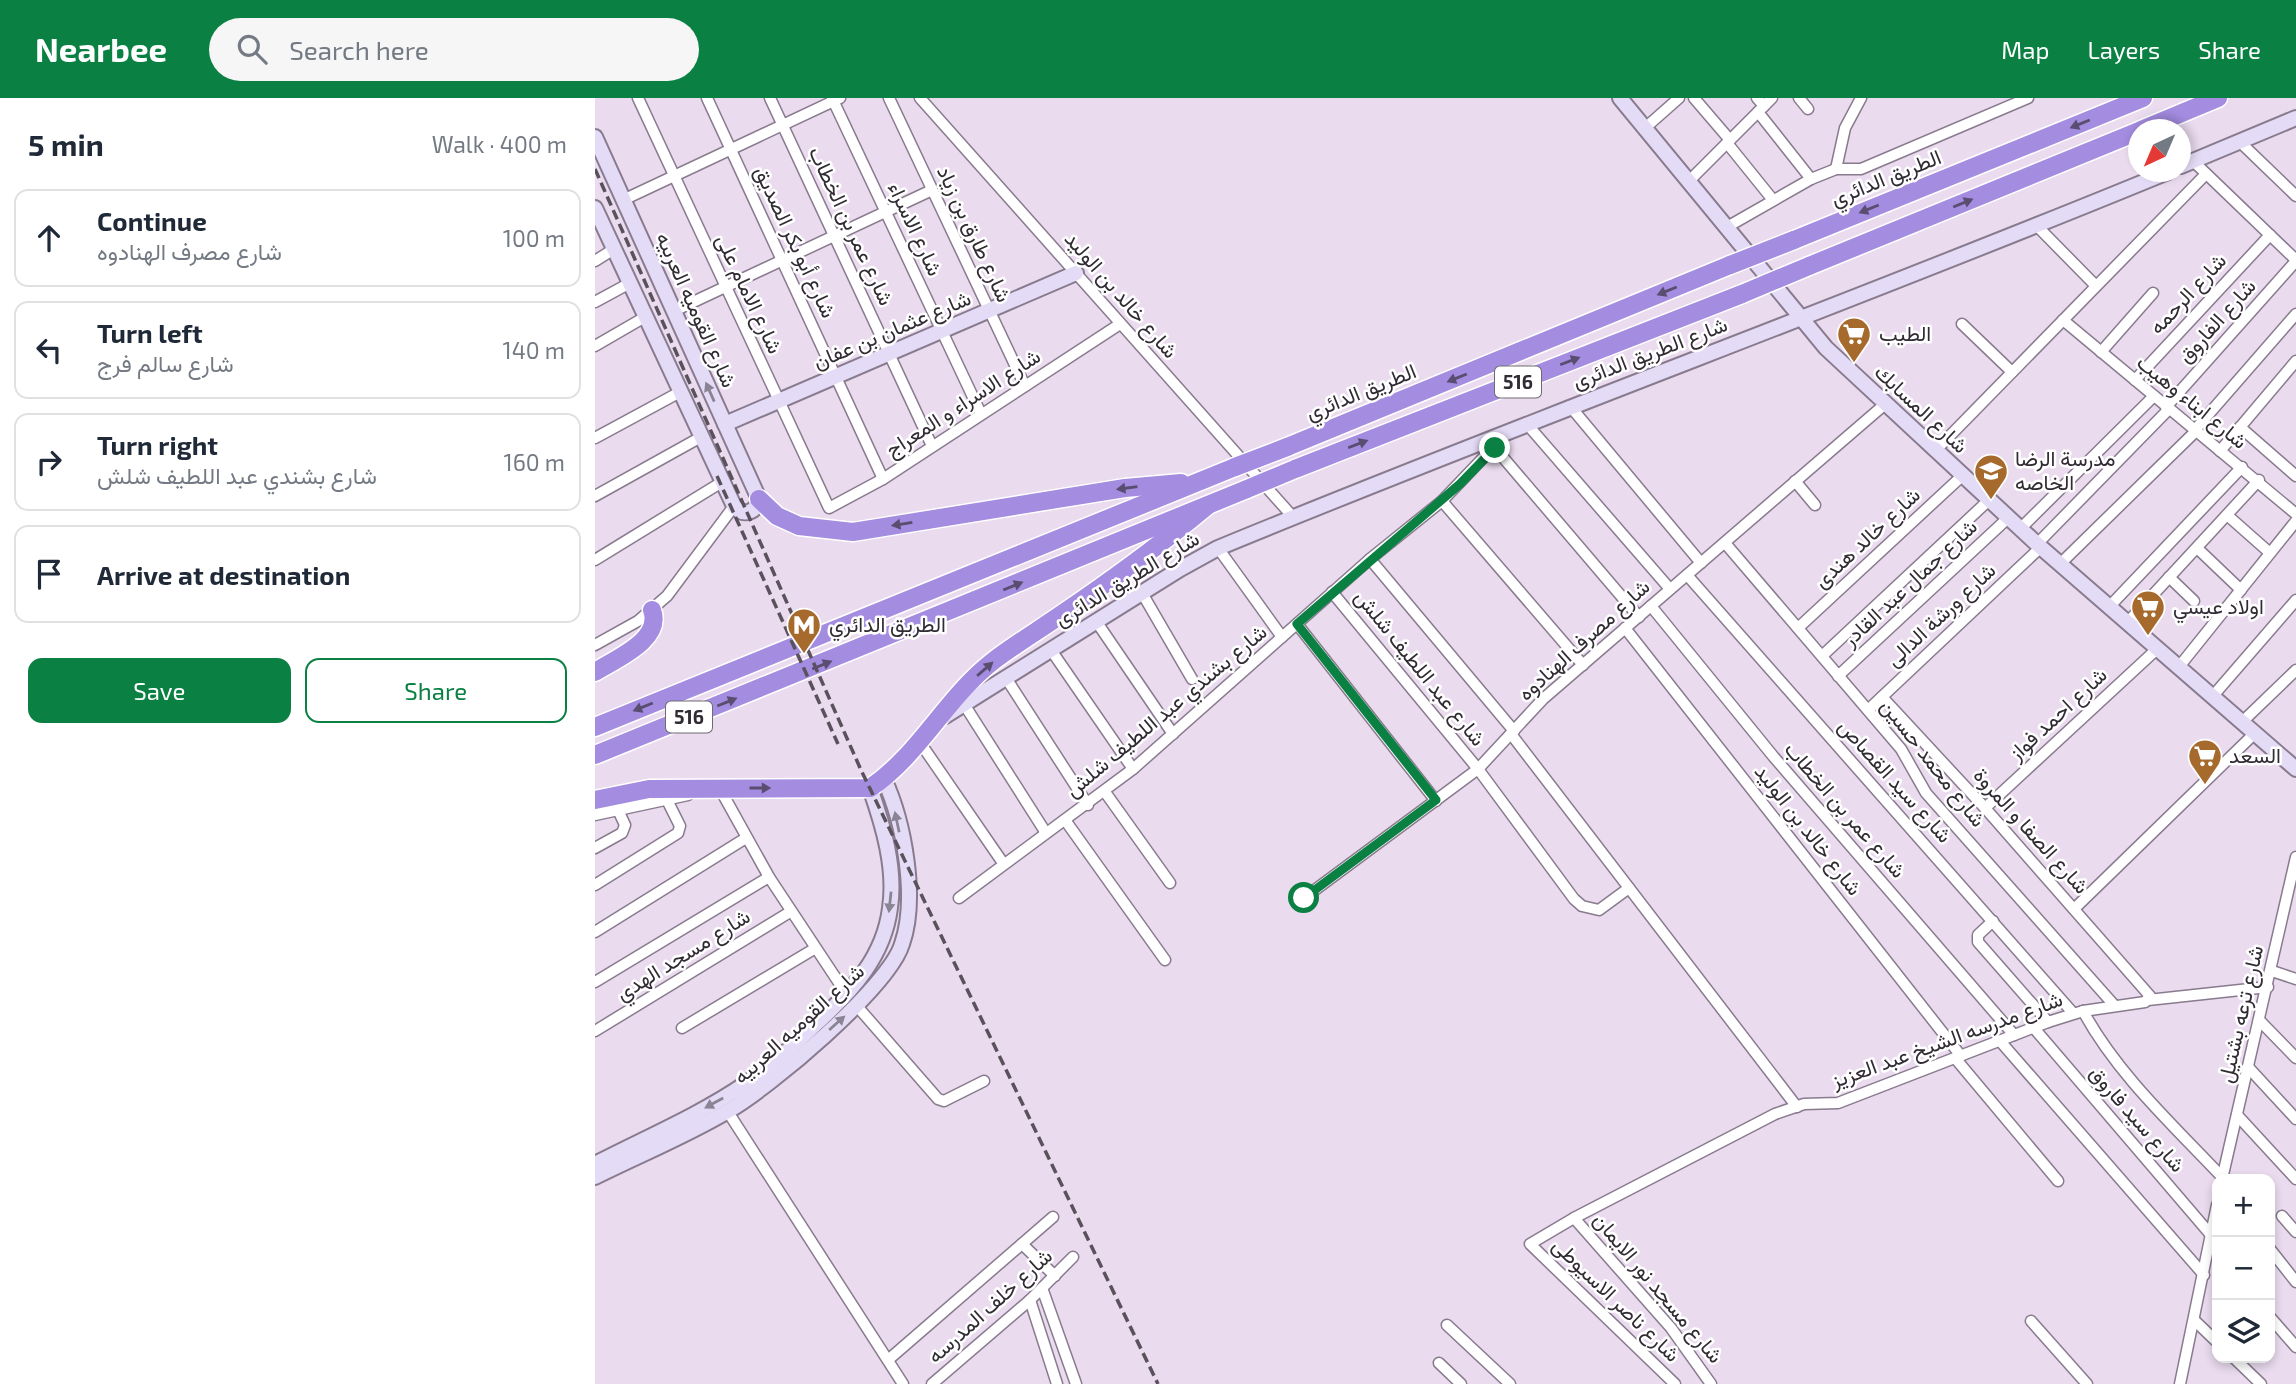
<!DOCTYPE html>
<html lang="en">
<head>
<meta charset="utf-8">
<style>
	:root { --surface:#fff; --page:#f6f6f7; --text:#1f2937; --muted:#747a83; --line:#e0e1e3; --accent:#0b8043 }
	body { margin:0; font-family:"Exo 2",Vazirmatn,sans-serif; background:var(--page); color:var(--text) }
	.controls { position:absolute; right:21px; bottom:21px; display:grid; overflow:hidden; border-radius:14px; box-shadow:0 4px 10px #0003 }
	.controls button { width:63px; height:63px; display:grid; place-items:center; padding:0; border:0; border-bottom:2px solid var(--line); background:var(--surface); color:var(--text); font:35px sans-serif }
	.compass { position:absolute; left:1533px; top:21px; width:63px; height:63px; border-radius:50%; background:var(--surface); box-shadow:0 4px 10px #0003; rotate:224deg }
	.stop { position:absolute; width:21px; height:21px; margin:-16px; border:5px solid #0b8043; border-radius:50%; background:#fff }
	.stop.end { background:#0b8043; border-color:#fff; box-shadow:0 2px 7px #0008 }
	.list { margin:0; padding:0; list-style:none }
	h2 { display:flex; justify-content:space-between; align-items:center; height:91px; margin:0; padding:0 28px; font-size:30px }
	h2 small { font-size:23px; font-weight:400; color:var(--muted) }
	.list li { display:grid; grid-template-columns:46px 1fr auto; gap:21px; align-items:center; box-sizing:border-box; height:98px; margin:0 14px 14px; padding:0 14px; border:2px solid var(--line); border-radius:14px }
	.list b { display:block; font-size:26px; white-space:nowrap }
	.list p { margin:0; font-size:23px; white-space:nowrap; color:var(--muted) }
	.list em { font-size:23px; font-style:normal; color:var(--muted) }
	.actions { display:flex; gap:14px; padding:21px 28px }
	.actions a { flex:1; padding:16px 0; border:2px solid var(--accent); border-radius:14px; text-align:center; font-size:24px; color:var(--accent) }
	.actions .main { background:var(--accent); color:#fff }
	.icon { flex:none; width:38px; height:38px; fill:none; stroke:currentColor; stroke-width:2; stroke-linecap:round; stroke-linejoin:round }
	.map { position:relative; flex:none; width:1701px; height:1286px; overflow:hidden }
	header { display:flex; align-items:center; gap:42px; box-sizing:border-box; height:98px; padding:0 35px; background:var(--accent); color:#fff }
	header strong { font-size:33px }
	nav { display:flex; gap:38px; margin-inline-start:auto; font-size:24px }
	.search { width:490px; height:63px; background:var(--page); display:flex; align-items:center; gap:18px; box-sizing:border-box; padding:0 24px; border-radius:38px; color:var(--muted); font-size:26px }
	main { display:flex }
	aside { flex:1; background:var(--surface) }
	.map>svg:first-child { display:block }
</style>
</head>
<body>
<header>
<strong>Nearbee</strong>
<div class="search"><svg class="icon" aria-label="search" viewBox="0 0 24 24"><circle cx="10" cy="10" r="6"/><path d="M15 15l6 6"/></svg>Search here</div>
<nav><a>Map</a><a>Layers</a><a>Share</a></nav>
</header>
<main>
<aside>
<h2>5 min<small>Walk · 400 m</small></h2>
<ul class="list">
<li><svg class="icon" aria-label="ahead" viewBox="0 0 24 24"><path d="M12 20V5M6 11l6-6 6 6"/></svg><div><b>Continue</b><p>شارع مصرف الهنادوه</p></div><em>100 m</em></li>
<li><svg class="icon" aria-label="left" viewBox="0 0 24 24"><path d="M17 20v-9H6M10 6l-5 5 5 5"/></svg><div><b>Turn left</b><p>شارع سالم فرج</p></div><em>140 m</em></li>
<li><svg class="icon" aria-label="right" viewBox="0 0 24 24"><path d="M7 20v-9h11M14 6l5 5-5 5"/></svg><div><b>Turn right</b><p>شارع بشندي عبد اللطيف شلش</p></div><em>160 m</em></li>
<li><svg class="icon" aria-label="arrive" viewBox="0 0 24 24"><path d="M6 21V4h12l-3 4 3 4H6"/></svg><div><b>Arrive at destination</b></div></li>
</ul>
<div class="actions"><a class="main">Save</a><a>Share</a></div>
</aside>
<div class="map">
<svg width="1701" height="1286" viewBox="0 0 1701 1286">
	<rect width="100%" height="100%" fill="#eadbef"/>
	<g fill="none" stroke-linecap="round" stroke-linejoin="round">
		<g stroke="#897b8e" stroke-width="13">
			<g id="street">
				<polyline points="43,0 234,410 288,381 525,226"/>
				<polyline points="112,0 288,381"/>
				<polyline points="175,0 337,348"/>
				<polyline points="237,0 386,316"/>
				<polyline points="294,0 430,288"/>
				<polyline points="325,0 698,419"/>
				<polyline points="1099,0 1135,42"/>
				<polyline points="1162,0 1169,8"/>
				<polyline points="1204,0 1213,11"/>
				<polyline points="1163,14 1216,81"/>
				<polyline points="1050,30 1084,0"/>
				<polyline points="1645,44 1701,98"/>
				<polyline points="1132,45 1178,102"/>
				<polyline points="1598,63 1701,162"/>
				<polyline points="1241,71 1250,30 1266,0"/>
				<polyline points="1094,83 1177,0"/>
				<polyline points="28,102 245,0"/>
				<polyline points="1442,128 1501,188"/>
				<polyline points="1132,129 1216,81 1241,71 1266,71 1433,0"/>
				<polyline points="0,163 19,151"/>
				<polyline points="0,204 35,185"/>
				<polyline points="79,213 337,92"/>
				<polyline points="1468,222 1701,416"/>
				<polyline points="1367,226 1417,274"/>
				<polyline points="0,248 50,219"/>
				<polyline points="1506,254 1558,195"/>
				<polyline points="1540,282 1675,137"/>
				<polyline points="975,308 1106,465"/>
				<polyline points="1571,309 1701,163"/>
				<polyline points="931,325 1075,491"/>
				<polyline points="1645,329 1701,378"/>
				<polyline points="1599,333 1701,216"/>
				<polyline points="0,340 85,294"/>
				<polyline points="900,350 1044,519"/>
				<polyline points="1340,353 1611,76"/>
				<polyline points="1625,353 1701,263"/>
				<polyline points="1200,383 1220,407"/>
				<polyline points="0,398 106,339"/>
				<polyline points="847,403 988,567"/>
				<polyline points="1632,417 1675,455"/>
				<polyline points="1425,431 1559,298"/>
				<polyline points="1130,445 1306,651 1331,695 1519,907"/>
				<polyline points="1442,446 1574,311"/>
				<polyline points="623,450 687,539"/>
				<polyline points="1602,450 1646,492"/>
				<polyline points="775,461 919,633"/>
				<polyline points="0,462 127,384"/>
				<polyline points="1465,466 1600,334"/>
				<polyline points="1092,477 1478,915"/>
				<polyline points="1574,479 1599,503"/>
				<polyline points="737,494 883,671 979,801 987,808 1004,812 1034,790"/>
				<polyline points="547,495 597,581"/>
				<polyline points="1056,508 1178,658 1419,937"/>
				<polyline points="1514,509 1647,369"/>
				<polyline points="501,523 578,636"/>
				<polyline points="1532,525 1664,382"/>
				<polyline points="702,526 841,703"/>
				<polyline points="1030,530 1366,958"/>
				<polyline points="1203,530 1367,378"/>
				<polyline points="0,547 43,523 72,498 139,408"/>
				<polyline points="456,552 538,671"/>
				<polyline points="1227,558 1394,402"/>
				<polyline points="1583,570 1701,423"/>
				<polyline points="1243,578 1413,420"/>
				<polyline points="411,580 493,707"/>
				<polyline points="1617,599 1701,502"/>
				<polyline points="367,603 451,735"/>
				<polyline points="1273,612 1446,449"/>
				<polyline points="1646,625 1701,572"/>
				<polyline points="916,636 1202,1009"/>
				<polyline points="324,643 408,765"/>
				<polyline points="125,691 174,779 252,897"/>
				<polyline points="510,694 575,785"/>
				<polyline points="1390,710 1562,551"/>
				<polyline points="0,717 93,697"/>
				<polyline points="470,722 570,862"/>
				<polyline points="0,750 27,735 30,727 23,712"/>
				<polyline points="0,787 83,735 85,728 72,702"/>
				<polyline points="364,800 538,671 775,461 847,403 912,335"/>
				<polyline points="709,800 883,671 948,601 1289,307"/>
				<polyline points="1479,811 1659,636"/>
				<polyline points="1398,823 1383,837 1383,844 1453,924"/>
				<polyline points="0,834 151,740"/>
				<polyline points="1677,873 1701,881"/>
				<polyline points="0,884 174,779"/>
				<polyline points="1553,902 1673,889"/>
				<polyline points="261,907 343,1001 349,1003 389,983"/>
				<path d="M1488 913C1522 976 1579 1028 1628 1080"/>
				<polyline points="1665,923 1701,960"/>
				<polyline points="1438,929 1616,1137"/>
				<polyline points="87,930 219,851"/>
				<polyline points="0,933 195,814"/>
				<polyline points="1405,943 1609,1177"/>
				<polyline points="1360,960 1463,1083"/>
				<polyline points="1653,969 1701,1021"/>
				<polyline points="133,1014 308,1286"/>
				<polyline points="1642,1017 1701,1081"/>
				<polyline points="1627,1081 1701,759"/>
				<polyline points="1687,1118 1701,1134"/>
				<polyline points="979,1120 1076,1230 1116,1286"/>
				<polyline points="427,1146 460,1178"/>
				<polyline points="1675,1151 1701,1184"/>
				<polyline points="447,1190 481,1286"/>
				<polyline points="435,1202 462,1286"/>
				<polyline points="1675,1219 1701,1249"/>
				<polyline points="1599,1222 1622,1244"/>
				<polyline points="1436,1223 1492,1286"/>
				<polyline points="852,1227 915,1286"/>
				<polyline points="1639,1260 1666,1286"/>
				<polyline points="293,1262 458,1119"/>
				<polyline points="844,1265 866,1286"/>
				<polyline points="337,1286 435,1202 478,1159"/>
				<polyline points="1080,1286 935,1146 979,1120 1180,1016 1209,1006 1243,1005 1453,924 1488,913 1550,904 1555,898 1390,710 1287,599"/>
				<polyline points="1585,1286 1622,1107"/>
			</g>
		</g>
		<g stroke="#897b8e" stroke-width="18">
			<g id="secondary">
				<polyline points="1025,0 1231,250 1442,446 1701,671"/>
				<path d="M0 39 164 401C161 415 148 419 139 408L0 110"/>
				<polyline points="1586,68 1701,20"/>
				<polyline points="130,326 481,175"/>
				<path d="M350 618 585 471 623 450C938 320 1258 204 1573 74"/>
				<path d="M0 1066C50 1040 103 1018 150 986 177 968 200 946 223 924 258 892 289 858 295 810 301 770 288 727 275 690"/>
				<path d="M0 1079C44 1057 91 1038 133 1013 174 990 294 889 307 846 323 800 309 724 289 681"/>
			</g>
		</g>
		<g stroke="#fff" stroke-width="21">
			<g id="highway">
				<polyline points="1546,32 1623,0"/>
				<polyline points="1199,142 1548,0"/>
				<polyline points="1214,168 1544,33"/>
				<polyline points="692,349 1135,167"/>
				<polyline points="700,371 1147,196"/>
				<polyline points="164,401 182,418 204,428 258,434 530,390 586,385"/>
				<path d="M0 574C20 561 68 542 57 512"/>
				<polyline points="0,629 640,369"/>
				<polyline points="0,657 652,391"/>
				<path d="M0 702 54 691 275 690C324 657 351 600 397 564 419 547 444 532 467 516 517 482 565 447 612 408"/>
			</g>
		</g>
		<use href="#street" stroke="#fff" stroke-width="10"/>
		<use href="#secondary" stroke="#e4dcf6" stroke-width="14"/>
		<use href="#highway" stroke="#a48ce1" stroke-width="18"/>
		<g stroke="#59515b" stroke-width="3.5" stroke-dasharray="10 5" stroke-linecap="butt">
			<polyline points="0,71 266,672 563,1286"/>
			<polyline points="122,378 243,646"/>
		</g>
		<g stroke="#fff" stroke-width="21" stroke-linecap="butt">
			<g id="highway-bridge">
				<polyline points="1135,167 1199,142"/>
				<polyline points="1147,196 1214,168"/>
				<polyline points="640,369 692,349"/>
				<polyline points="652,391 700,371"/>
			</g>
		</g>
		<use href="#highway-bridge" stroke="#a48ce1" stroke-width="18"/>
	</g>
	<defs><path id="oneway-solid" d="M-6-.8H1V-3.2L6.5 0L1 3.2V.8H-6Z" transform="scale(1.75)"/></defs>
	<g fill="#594d70">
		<use href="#oneway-solid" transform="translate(1485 26) rotate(158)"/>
		<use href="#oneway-solid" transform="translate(1368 105) rotate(-22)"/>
		<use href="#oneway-solid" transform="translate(1274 111) rotate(158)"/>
		<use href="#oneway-solid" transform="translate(1072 193) rotate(158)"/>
		<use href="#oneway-solid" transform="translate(975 263) rotate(-21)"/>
		<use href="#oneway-solid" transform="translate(862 280) rotate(158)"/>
		<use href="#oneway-solid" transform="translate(763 346) rotate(-21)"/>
		<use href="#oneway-solid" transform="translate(532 390) rotate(172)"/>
		<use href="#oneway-solid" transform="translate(307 426) rotate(171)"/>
		<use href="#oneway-solid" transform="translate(418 488) rotate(-22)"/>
		<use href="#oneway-solid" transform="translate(227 567) rotate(-22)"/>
		<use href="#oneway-solid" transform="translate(390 571) rotate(-41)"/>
		<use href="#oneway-solid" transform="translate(132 604) rotate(-22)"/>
		<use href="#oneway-solid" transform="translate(48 609) rotate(158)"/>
		<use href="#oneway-solid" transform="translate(165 690)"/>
	</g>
	<g fill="#8a8494">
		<use href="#oneway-solid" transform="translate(115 294) rotate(-114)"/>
		<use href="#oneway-solid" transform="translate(302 724) rotate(-102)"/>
		<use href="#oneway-solid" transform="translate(295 804) rotate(96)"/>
		<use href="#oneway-solid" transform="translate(242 925) rotate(-42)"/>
		<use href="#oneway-solid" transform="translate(119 1005) rotate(151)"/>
	</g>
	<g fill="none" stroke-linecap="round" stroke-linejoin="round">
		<polyline stroke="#0b8043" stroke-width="9" points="709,800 841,702 702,526 865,386 900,350"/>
	</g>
	<defs>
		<g id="supermarket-pin" transform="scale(1.75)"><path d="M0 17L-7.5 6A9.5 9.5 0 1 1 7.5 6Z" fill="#a66a2c" stroke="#fff"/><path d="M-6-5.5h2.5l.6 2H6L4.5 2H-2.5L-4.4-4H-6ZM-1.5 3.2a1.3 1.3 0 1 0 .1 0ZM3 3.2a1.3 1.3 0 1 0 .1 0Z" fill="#fff"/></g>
		<g id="school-pin" transform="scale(1.75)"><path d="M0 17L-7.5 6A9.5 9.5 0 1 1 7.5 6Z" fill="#a66a2c" stroke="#fff"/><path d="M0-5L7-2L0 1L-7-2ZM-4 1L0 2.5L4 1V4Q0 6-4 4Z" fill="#fff"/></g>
		<g id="metro-pin" transform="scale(1.75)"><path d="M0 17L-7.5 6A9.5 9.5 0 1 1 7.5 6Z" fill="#a66a2c" stroke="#fff"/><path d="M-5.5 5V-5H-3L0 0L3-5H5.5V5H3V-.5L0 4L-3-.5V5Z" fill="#fff"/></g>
	</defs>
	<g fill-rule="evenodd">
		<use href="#supermarket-pin" x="1259" y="236"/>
		<use href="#school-pin" x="1396" y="373"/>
		<use href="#supermarket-pin" x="1553" y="509"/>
		<use href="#metro-pin" x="209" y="527"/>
		<use href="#supermarket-pin" x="1610" y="658"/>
	</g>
	<g text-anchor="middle" stroke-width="5" stroke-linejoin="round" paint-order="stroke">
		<g fill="#fff" stroke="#6f6b70" stroke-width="2">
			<rect x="900" y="268.5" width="46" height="31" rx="5"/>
			<rect x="71" y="603.5" width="46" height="31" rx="5"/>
		</g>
		<g font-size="19" font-weight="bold" fill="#312b33">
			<text x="923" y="291">516</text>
			<text x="94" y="626">516</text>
		</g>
		<g font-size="21" fill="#312b33" stroke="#fff">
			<text transform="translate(1291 80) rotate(-22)" y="7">الطريق الدائري</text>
			<text transform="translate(256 128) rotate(65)" y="7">شارع عمر بن الخطاب</text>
			<text transform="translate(320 131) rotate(65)" y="7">شارع الاسراء</text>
			<text transform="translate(379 136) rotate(65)" y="7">شارع طارق بن زياد</text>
			<text transform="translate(200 144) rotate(65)" y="7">شارع أبو بكر الصديق</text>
			<text transform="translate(154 196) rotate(65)" y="7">شارع الامام على</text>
			<text transform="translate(1593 196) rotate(-47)" y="7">شارع الرحمه</text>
			<text transform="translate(526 197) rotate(49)" y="7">شارع خالد بن الوليد</text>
			<text transform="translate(101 212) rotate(66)" y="7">شارع القوميه العربيه</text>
			<text transform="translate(1622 223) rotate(-48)" y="7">شارع الفاروق</text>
			<text transform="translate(297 232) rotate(-23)" y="7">شارع عثمان بن عفان</text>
			<text transform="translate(1055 255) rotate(-21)" y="7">شارع الطريق الدائرى</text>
			<text transform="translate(766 294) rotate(-22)" y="7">الطريق الدائري</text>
			<text transform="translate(1597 304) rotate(39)" y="7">شارع ابناء وهيب</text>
			<text transform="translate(368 305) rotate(-33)" y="7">شارع الاسراء و المعراج</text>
			<text transform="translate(1326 311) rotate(43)" y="7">شارع المسابك</text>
			<text transform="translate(1272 440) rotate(-43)" y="7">شارع خالد هندى</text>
			<text transform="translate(532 481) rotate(-31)" y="7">شارع الطريق الدائرى</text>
			<text transform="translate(1315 485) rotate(-43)" y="7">شارع جمال عبد القادر</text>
			<text transform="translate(1346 517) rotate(-43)" y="7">شارع ورشة الدالى</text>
			<text transform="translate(989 542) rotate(-42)" y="7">شارع مصرف الهنادوه</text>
			<text transform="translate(825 570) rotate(51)" y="7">شارع عبد اللطيف شلش</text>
			<text transform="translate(571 613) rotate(-40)" y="7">شارع بشندي عبد اللطيف شلش</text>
			<text transform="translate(1463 616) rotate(-43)" y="7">شارع احمد فواز</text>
			<text transform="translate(1338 665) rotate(52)" y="7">شارع محمد حسين</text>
			<text transform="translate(1300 683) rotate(48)" y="7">شارع سيد القصاص</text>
			<text transform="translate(1250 712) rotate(49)" y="7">شارع عمر بن الخطاب</text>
			<text transform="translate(1213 732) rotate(52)" y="7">شارع خالد بن الوليد</text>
			<text transform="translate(1436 733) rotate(48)" y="7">شارع الصفا و المروة</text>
			<text transform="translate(88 857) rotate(-32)" y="7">شارع مسجد الهدي</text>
			<text transform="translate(1646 916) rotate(-77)" y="7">شارع ترعه بشتيل</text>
			<text transform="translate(204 926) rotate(-42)" y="7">شارع القوميه العربيه</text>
			<text transform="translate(1352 942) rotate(-20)" y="7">شارع مدرسه الشيخ عبد العزيز</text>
			<text transform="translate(1542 1021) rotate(49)" y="7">شارع سيد فاروق</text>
			<text transform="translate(1063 1190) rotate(50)" y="7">شارع مسجد نور الايمان</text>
			<text transform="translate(1021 1202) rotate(44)" y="7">شارع ناصر الاسيوطى</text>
			<text transform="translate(395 1208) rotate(-42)" y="7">شارع خلف المدرسه</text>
		</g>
		<g font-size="21" fill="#312b33" stroke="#fff" text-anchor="start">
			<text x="1284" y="243">الطيب</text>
			<text x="1420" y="368">مدرسة الرضا<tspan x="1420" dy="24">الخاصه</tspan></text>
			<text x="1578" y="516">اولاد عيسي</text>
			<text x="234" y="534">الطريق الدائري</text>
			<text x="1634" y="665">السعد</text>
		</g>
	</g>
</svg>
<div class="controls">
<button>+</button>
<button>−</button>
<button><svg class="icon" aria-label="layers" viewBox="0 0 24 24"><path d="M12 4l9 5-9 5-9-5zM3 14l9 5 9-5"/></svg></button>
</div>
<svg class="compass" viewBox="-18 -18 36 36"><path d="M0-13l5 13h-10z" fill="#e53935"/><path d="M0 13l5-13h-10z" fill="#747a83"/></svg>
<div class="stop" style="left:709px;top:800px"></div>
<div class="stop end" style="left:900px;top:350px"></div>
</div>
</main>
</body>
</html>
